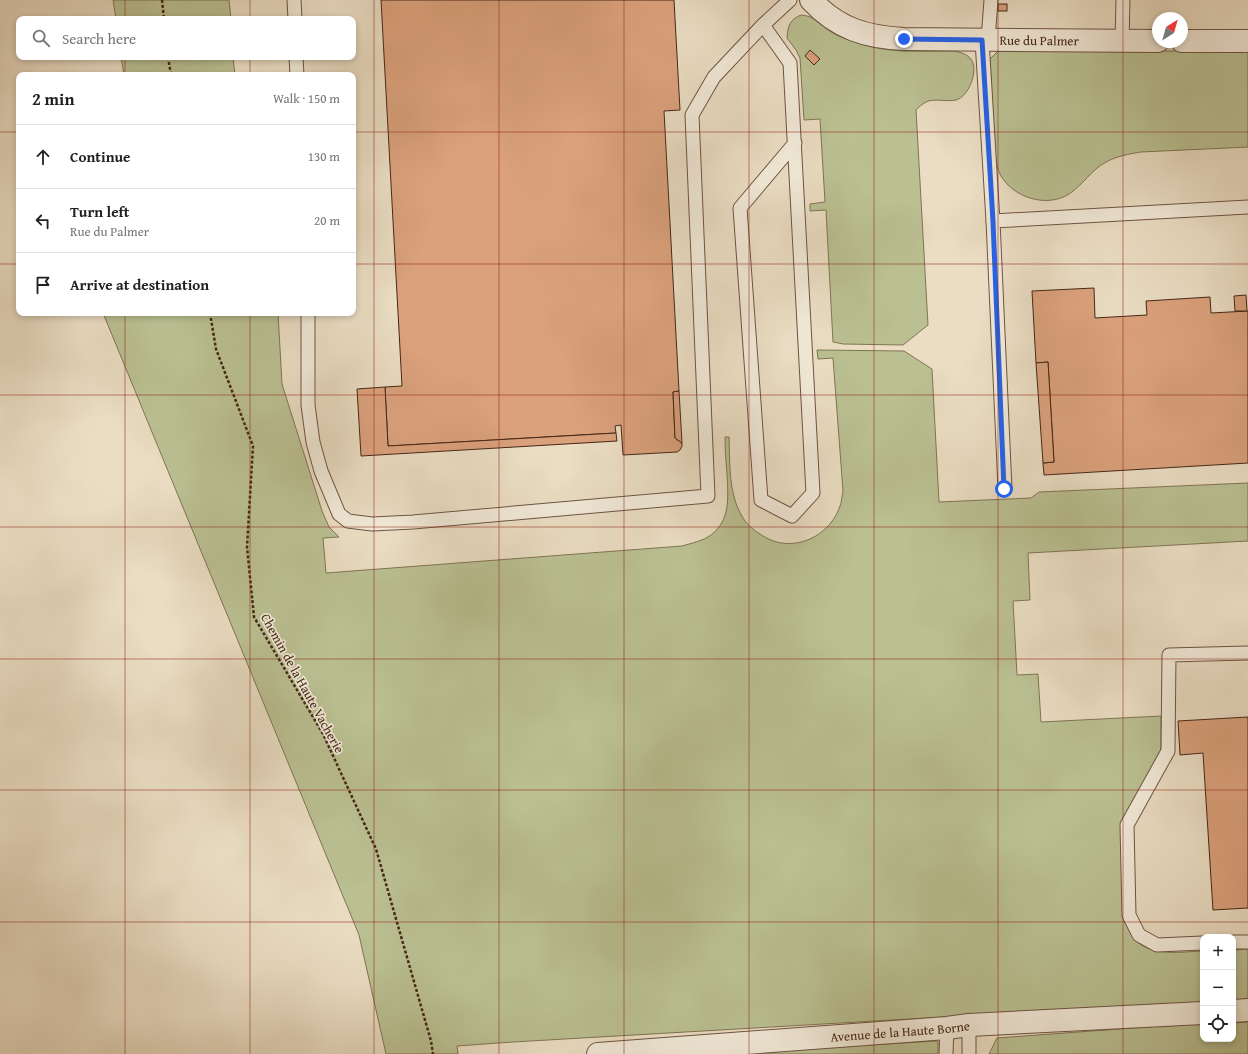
<!DOCTYPE html>
<html lang="en">
<head>
<meta charset="utf-8">
<style>
	:root { --surface:#fff; --page:#f6f6f6; --text:#202124; --muted:#757577; --line:#e0e0e0 }
	body { margin:0; font-family:"Gentium Book Plus",serif; background:var(--page); color:var(--text) }
	.controls { position:absolute; right:12px; bottom:12px; display:grid; overflow:hidden; border-radius:8px; box-shadow:0 2px 6px #0003 }
	.controls button { width:36px; height:36px; display:grid; place-items:center; padding:0; border:0; border-bottom:1px solid var(--line); background:var(--surface); color:var(--text); font:20px sans-serif }
	.compass { position:absolute; left:1152px; top:12px; width:36px; height:36px; border-radius:50%; background:var(--surface); box-shadow:0 2px 6px #0003; rotate:37deg }
	.stop { position:absolute; width:12px; height:12px; margin:-9px; border:3px solid #2563eb; border-radius:50%; background:#fff }
	.stop.end { background:#2563eb; border-color:#fff; box-shadow:0 1px 4px #0008 }
	.list { margin:0; padding:0; list-style:none }
	h2 { display:flex; justify-content:space-between; align-items:center; height:52px; margin:0; padding:0 16px; font-size:17px }
	h2 small { font-size:13px; font-weight:400; color:var(--muted) }
	.list li { display:grid; grid-template-columns:26px 1fr auto; gap:12px; align-items:center; box-sizing:border-box; height:64px; padding:0 16px; border-top:1px solid var(--line) }
	.list b { display:block; font-size:15px; white-space:nowrap }
	.list p { margin:0; font-size:13px; white-space:nowrap; color:var(--muted) }
	.list em { font-size:13px; font-style:normal; color:var(--muted) }
	.icon { flex:none; width:22px; height:22px; fill:none; stroke:currentColor; stroke-width:2; stroke-linecap:round; stroke-linejoin:round }
	.map { position:relative; flex:none; width:1248px; height:1054px; overflow:hidden }
	.search { position:absolute; background:var(--surface); box-shadow:0 2px 6px #0003; left:16px; top:16px; width:340px; height:44px; display:flex; align-items:center; gap:10px; box-sizing:border-box; padding:0 14px; border-radius:8px; color:var(--muted); font-size:15px }
	.panel { position:absolute; background:var(--surface); box-shadow:0 2px 6px #0003; left:16px; top:72px; width:340px; height:244px; border-radius:8px }
	.map>svg:first-child { display:block }
</style>
</head>
<body>
<div class="map">
<svg width="1248" height="1054" viewBox="0 0 1248 1054">
	<rect width="100%" height="100%" fill="#eaddc3"/>
	<filter id="stains"><feTurbulence type="fractalNoise" baseFrequency=".005" numOctaves="4"/><feColorMatrix values="0 0 0 0 .2 0 0 0 0 .09 0 0 0 0 .02 0 0 0 .5 -.17"/></filter>
	<radialGradient id="worn" r=".72"><stop offset=".6" stop-color="#630" stop-opacity="0"/><stop offset="1" stop-color="#630" stop-opacity=".3"/></radialGradient>
	<g fill="#bac092" stroke="#807454">
		<polygon points="113,0 229,0 231,19 116,19"/>
		<path d="M801 15C814 16 817 22 827 29 835 35 843 38 852 41 885 54 921 51 955 51 963 53 970 55 973 63 977 74 968 97 956 100 948 102 933 98 926 102 922 104 919 107 916 110L928 325 903 345 843 344 833 342 826 210 810 211V204L825 202 820 119 804 120 800 58 796 50 787 38C788 26 789 20 801 15Z"/>
		<path d="M998 51H1248V147L1141 152C1129 154 1117 156 1106 162 1091 170 1083 185 1069 194 1047 208 1014 198 1001 176 997 169 996 161 995 153L990 59Z"/>
		<polygon points="121,57 233,57 235,75 124,75"/>
		<path d="M103 313H278L282 384 322 511 329 527 339 537 323 538 326 573 682 546C692 543 703 541 711 535 731 520 728 496 727 474 726 462 725 450 725 437H729C730 463 728 494 743 518 748 526 755 531 763 536 793 555 832 536 841 503 842 499 842 495 843 491L833 358 818 359 817 350 904 351 932 369 939 502 1031 498 1039 492 1248 483V541L1028 553 1030 600 1013 601 1017 675 1038 674 1041 722 1161 716V753L1128 811 1125 913C1126 918 1126 923 1128 928 1140 959 1177 952 1203 951V1002L513 1042 457 1046 458 1054H386L359 935Z"/>
		<polygon points="1248,949 1248,1000 1233,1001 1233,950"/>
		<polygon points="1248,1022 1248,1054 989,1054 997,1038 1173,1025 1203,1024 1203,1039 1233,1039 1233,1023"/>
		<polygon points="936,1041 938,1042 938,1054 719,1054"/>
	</g>
	<g fill="#daa17c" stroke="#452717">
		<polygon points="381,0 674,0 680,110 664,111 679,391 673,392 675,438 682,443 682,446 680,450 677,452 623,455 621,425 615,426 616,433 388,446 385,387 402,386"/>
		<rect x="998" y="4" width="9" height="7"/>
		<polygon points="810,50 820,59 814,65 805,56"/>
		<polygon points="1094,288 1095,318 1147,315 1146,301 1210,297 1211,313 1248,311 1248,463 1044,475 1043,463 1054,462 1048,362 1036,363 1032,291"/>
		<polygon points="1246,295 1247,311 1235,311 1234,296"/>
		<polygon points="1048,362 1054,462 1043,463 1036,363"/>
		<polygon points="385,387 388,446 616,433 617,441 361,456 357,389"/>
		<polygon points="679,391 682,443 675,438 673,392"/>
		<polygon points="1248,717 1248,908 1213,910 1203,753 1180,755 1178,721"/>
	</g>
	<g fill="none" stroke-linecap="round" stroke-linejoin="round">
		<g stroke="#6e5442" stroke-width="15">
			<g id="lane">
				<polyline points="294,0 295,19"/>
				<polyline points="763,25 790,63 813,493 792,516 761,500 740,208 795,143"/>
				<polyline points="982,40 993,221"/>
				<polyline points="988,40 991,0"/>
				<polyline points="1122,41 1123,0"/>
				<polyline points="296,57 297,75"/>
				<polyline points="308,313 308,405 313,442 321,471 339,514 348,521 372,524 413,522 708,496 692,115 714,77 763,25 790,0"/>
				<polyline points="1005,489 993,221 1248,207"/>
				<polyline points="1233,942 1248,942"/>
				<polyline points="1203,943 1157,945 1139,935 1129,915 1127,825 1168,751 1169,655 1248,653"/>
				<polyline points="946,1054 947,1028"/>
				<polyline points="969,1054 969,1025"/>
			</g>
		</g>
		<g stroke="#6e5442" stroke-width="24">
			<g id="street">
				<path id="s1" d="M811 0C838 29 866 37 904 39L1158 41"/>
				<polyline points="1182,41 1248,41"/>
				<polyline points="1233,1011 1248,1010"/>
				<path id="s2" d="M598 1054 947 1028 969 1025 1203 1013"/>
			</g>
		</g>
		<g stroke="#452717" stroke-width="2.5" stroke-dasharray="3 2" stroke-linecap="butt">
			<polyline points="162,0 164,19"/>
			<polyline points="168,57 171,75"/>
			<polyline points="210,313 216,349 253,446 247,547 254,617 323,734 376,849 431,1041 433,1054"/>
		</g>
		<use href="#lane" stroke="#f1e9d8" stroke-width="13"/>
		<use href="#street" stroke="#f1e9d8" stroke-width="22"/>
	</g>
	<g fill="none" stroke-linecap="round" stroke-linejoin="round">
		<polyline stroke="#2563eb" stroke-width="5" points="904,39 982,40 993,221 1004,489"/>
	</g>
	<path fill="none" stroke="#8f2418" stroke-width="1" stroke-opacity="0.55" d="M125 0V19M250 0V19M374 0V1054M499 0V1054M624 0V1054M749 0V1054M874 0V1054M998 0V1054M1123 0V1054M125 57V75M250 57V75M0 132H19M353 132H1248M0 264H19M353 264H1248M125 313V1054M250 313V1054M0 395H1248M0 527H1248M0 659H1248M0 790H1248M0 922H1248"/>
	<g text-anchor="middle" stroke-width="3.5" stroke-linejoin="round" paint-order="stroke">
		<g font-size="13" fill="#452717" stroke="#f1e9d8">
			<text dy="5" stroke="none"><textPath href="#s1" startOffset="239">Rue du Palmer</textPath></text>
			<text transform="translate(303 683) rotate(61)" y="5">Chemin de la Haute Vacherie</text>
			<text dy="5" stroke="none"><textPath href="#s2" startOffset="303">Avenue de la Haute Borne</textPath></text>
		</g>
	</g>
	<rect width="100%" height="100%" filter="url(#stains)"/>
	<rect width="100%" height="100%" fill="url(#worn)"/>
</svg>
<div class="controls">
<button>+</button>
<button>−</button>
<button><svg class="icon" aria-label="locate" viewBox="0 0 24 24"><circle cx="12" cy="12" r="6"/><path d="M12 2v4M12 18v4M2 12h4M18 12h4"/></svg></button>
</div>
<svg class="compass" viewBox="-18 -18 36 36"><path d="M0-13l5 13h-10z" fill="#e53935"/><path d="M0 13l5-13h-10z" fill="#757577"/></svg>
<div class="stop" style="left:1004px;top:489px"></div>
<div class="stop end" style="left:904px;top:39px"></div>
<div class="search"><svg class="icon" aria-label="search" viewBox="0 0 24 24"><circle cx="10" cy="10" r="6"/><path d="M15 15l6 6"/></svg>Search here</div>
<section class="panel">
<h2>2 min<small>Walk · 150 m</small></h2>
<ul class="list">
<li><svg class="icon" aria-label="ahead" viewBox="0 0 24 24"><path d="M12 20V5M6 11l6-6 6 6"/></svg><div><b>Continue</b></div><em>130 m</em></li>
<li><svg class="icon" aria-label="left" viewBox="0 0 24 24"><path d="M17 20v-9H6M10 6l-5 5 5 5"/></svg><div><b>Turn left</b><p>Rue du Palmer</p></div><em>20 m</em></li>
<li><svg class="icon" aria-label="arrive" viewBox="0 0 24 24"><path d="M6 21V4h12l-3 4 3 4H6"/></svg><div><b>Arrive at destination</b></div></li>
</ul>
</section>
</div>
</body>
</html>
